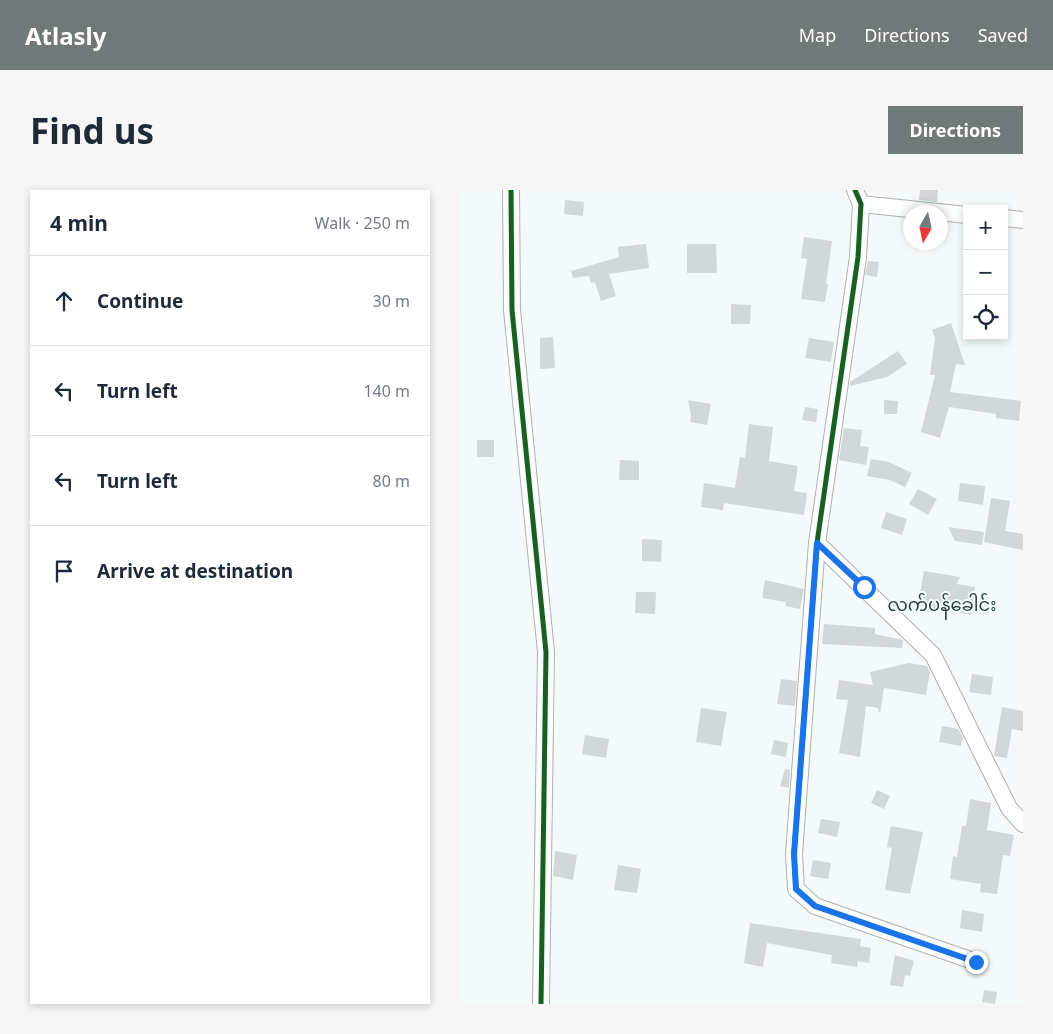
<!DOCTYPE html>
<html lang="en">
<head>
<meta charset="utf-8">
<style>
	:root { --surface:#fff; --page:#f6f6f7; --text:#1f2937; --muted:#747a83; --line:#e0e1e3; --accent:#717878 }
	body { margin:0; font-family:"Noto Sans","Noto Sans Myanmar",sans-serif; background:var(--page); color:var(--text) }
	.controls { position:absolute; right:15px; top:15px; display:grid; overflow:hidden; border-radius:0px; box-shadow:0 2px 8px #0003 }
	.controls button { width:45px; height:45px; display:grid; place-items:center; padding:0; border:0; border-bottom:1px solid var(--line); background:var(--surface); color:var(--text); font:25px sans-serif }
	.compass { position:absolute; left:443px; top:15px; width:45px; height:45px; border-radius:50%; background:var(--surface); box-shadow:0 2px 8px #0003; rotate:189deg }
	.stop { position:absolute; width:15px; height:15px; margin:-11px; border:4px solid #1a73e8; border-radius:50%; background:#fff }
	.stop.end { background:#1a73e8; border-color:#fff; box-shadow:0 1px 5px #0008 }
	.list { margin:0; padding:0; list-style:none }
	h2 { display:flex; justify-content:space-between; align-items:center; height:65px; margin:0; padding:0 20px; font-size:21px }
	h2 small { font-size:16px; font-weight:400; color:var(--muted) }
	.list li { display:grid; grid-template-columns:32px 1fr auto; gap:15px; align-items:center; box-sizing:border-box; height:90px; padding:0 20px; border-top:1px solid var(--line) }
	.list b { display:block; font-size:19px; white-space:nowrap }
	.list em { font-size:16px; font-style:normal; color:var(--muted) }
	.icon { flex:none; width:28px; height:28px; fill:none; stroke:currentColor; stroke-width:2; stroke-linecap:round; stroke-linejoin:round }
	.map { position:relative; flex:none; width:563px; height:814px; overflow:hidden; border-radius:0px }
	header { display:flex; align-items:center; gap:30px; box-sizing:border-box; height:70px; padding:0 25px; background:var(--accent); color:#fff }
	header strong { font-size:24px }
	nav { display:flex; gap:28px; margin-inline-start:auto; font-size:18px }
	.intro { display:flex; align-items:center; justify-content:space-between; box-sizing:border-box; height:120px; padding:0 30px }
	h1 { margin:0; font-size:35px }
	.button { padding:12px 22px; border-radius:0px; background:var(--accent); color:#fff; font-size:18px; font-weight:700 }
	main { display:flex; gap:30px; padding:0 30px }
	aside { flex:1; background:var(--surface); border-radius:0px; box-shadow:0 2px 8px #0003 }
	.map>svg:first-child { display:block }
</style>
</head>
<body>
<header>
<strong>Atlasly</strong>
<nav><a>Map</a><a>Directions</a><a>Saved</a></nav>
</header>
<div class="intro"><h1>Find us</h1><a class="button">Directions</a></div>
<main>
<aside>
<h2>4 min<small>Walk · 250 m</small></h2>
<ul class="list">
<li><svg class="icon" aria-label="ahead" viewBox="0 0 24 24"><path d="M12 20V5M6 11l6-6 6 6"/></svg><div><b>Continue</b></div><em>30 m</em></li>
<li><svg class="icon" aria-label="left" viewBox="0 0 24 24"><path d="M17 20v-9H6M10 6l-5 5 5 5"/></svg><div><b>Turn left</b></div><em>140 m</em></li>
<li><svg class="icon" aria-label="left" viewBox="0 0 24 24"><path d="M17 20v-9H6M10 6l-5 5 5 5"/></svg><div><b>Turn left</b></div><em>80 m</em></li>
<li><svg class="icon" aria-label="arrive" viewBox="0 0 24 24"><path d="M6 21V4h12l-3 4 3 4H6"/></svg><div><b>Arrive at destination</b></div></li>
</ul>
</aside>
<div class="map">
<svg width="563" height="814" viewBox="0 0 563 814">
	<rect width="100%" height="100%" fill="#f4fafa"/>
	<g fill="#d2d7d7">
		<polygon points="460,0 478,0 477,12 459,10"/>
		<polygon points="105,10 124,12 123,26 104,24"/>
		<polygon points="344,47 372,51 366,94 368,94 365,112 341,109 347,69 341,68"/>
		<polygon points="186,54 189,78 149,84 156,106 141,111 135,92 131,93 129,86 113,88 111,81 159,67 158,57"/>
		<polygon points="227,54 256,54 257,83 227,83"/>
		<polygon points="408,71 419,72 417,87 405,85"/>
		<polygon points="271,114 291,115 290,134 271,134"/>
		<polygon points="491,133 505,175 496,174 490,202 561,211 559,231 536,228 536,224 489,217 480,248 461,242 475,185 470,185 475,148 472,140"/>
		<polygon points="93,147 95,178 80,179 80,148"/>
		<polygon points="349,148 374,152 371,172 345,168"/>
		<polygon points="438,161 447,174 427,187 390,196 390,192"/>
		<polygon points="228,210 251,214 247,235 230,232 231,225"/>
		<polygon points="424,210 438,211 437,224 424,224"/>
		<polygon points="345,217 358,219 356,232 342,230"/>
		<polygon points="289,234 313,237 309,271 338,276 334,301 347,303 344,325 264,313 263,320 241,317 244,293 275,298 280,267 285,268"/>
		<polygon points="384,238 402,240 400,256 409,257 406,275 379,270"/>
		<rect x="17" y="250" width="17" height="17"/>
		<polygon points="411,269 429,272 452,283 445,297 430,290 407,286"/>
		<polygon points="160,270 179,271 179,290 159,290"/>
		<polygon points="500,293 525,296 523,315 498,311"/>
		<polygon points="458,299 477,309 468,325 449,314"/>
		<polygon points="531,308 550,311 545,341 563,344 563,360 524,352"/>
		<polygon points="426,322 447,329 442,345 421,338"/>
		<polygon points="488,337 524,342 522,355 495,351"/>
		<polygon points="182,349 202,350 201,372 182,371"/>
		<polygon points="464,381 500,387 497,394 515,397 511,425 458,415"/>
		<polygon points="305,390 344,399 340,419 325,416 326,412 302,408"/>
		<polygon points="176,402 196,402 195,424 175,423"/>
		<polygon points="364,434 415,438 415,444 443,450 442,458 362,454"/>
		<polygon points="449,473 467,476 470,482 466,505 424,498 420,524 418,518 406,516 400,567 379,563 388,510 376,509 379,490 413,495 410,482"/>
		<polygon points="512,484 533,487 531,505 509,502"/>
		<polygon points="321,489 337,491 335,516 317,514"/>
		<polygon points="542,517 563,521 563,541 552,539 547,568 534,566"/>
		<polygon points="241,518 267,522 261,556 236,552"/>
		<polygon points="482,536 498,539 503,547 501,556 479,552"/>
		<polygon points="125,545 149,549 146,568 122,564"/>
		<polygon points="314,550 328,553 326,567 311,564"/>
		<polygon points="325,579 330,580 329,598 320,596"/>
		<polygon points="417,600 430,606 424,619 411,613"/>
		<polygon points="510,609 531,613 527,640 554,645 550,666 543,665 537,704 520,702 521,694 490,689 493,666 497,667 502,636 506,636"/>
		<polygon points="361,629 380,632 377,647 358,643"/>
		<polygon points="431,636 463,642 450,704 425,700 432,658 427,657"/>
		<polygon points="95,661 117,665 113,690 93,686"/>
		<polygon points="353,670 371,673 368,689 350,686"/>
		<polygon points="158,675 181,679 177,703 154,700"/>
		<polygon points="502,720 524,724 522,742 500,738"/>
		<polygon points="290,733 401,749 400,756 411,758 409,773 398,771 397,777 371,773 372,765 307,753 303,777 284,773"/>
		<polygon points="435,765 454,771 450,786 445,785 443,797 430,795"/>
		<polygon points="524,800 537,802 535,814 522,812"/>
	</g>
	<g fill="none" stroke-linecap="round" stroke-linejoin="round">
		<g stroke="#acb2b2" stroke-width="18">
			<g id="street">
				<polyline points="51,0 52,120 86,462 81,814"/>
				<polyline points="395,0 401,14 398,67 357,353 334,664 336,699 355,716 516,772"/>
				<polyline points="401,14 507,25"/>
				<polyline points="544,28 563,30"/>
				<polyline points="357,353 473,465 549,618 563,634"/>
			</g>
		</g>
		<use href="#street" stroke="#fdfefe" stroke-width="16"/>
		<g stroke="#f0fefe" stroke-width="8">
			<g id="cycleway">
				<polyline points="51,0 52,120 86,462 81,814"/>
				<polyline points="395,0 401,14 398,67 357,353 334,664 336,699 355,716 516,772"/>
			</g>
		</g>
		<use href="#cycleway" stroke="#1b5e20" stroke-width="5"/>
	</g>
	<g fill="none" stroke-linecap="round" stroke-linejoin="round">
		<polyline stroke="#1a73e8" stroke-width="6" points="404,397 357,353 334,664 336,699 355,716 516,772"/>
	</g>
	<g text-anchor="middle" stroke-width="4" stroke-linejoin="round" paint-order="stroke">
		<g font-size="18" fill="#2e3c3c" stroke="#f0fefe">
			<text x="482" y="421">လက်ပန်ခေါင်း</text>
		</g>
	</g>
</svg>
<div class="controls">
<button>+</button>
<button>−</button>
<button><svg class="icon" aria-label="locate" viewBox="0 0 24 24"><circle cx="12" cy="12" r="6"/><path d="M12 2v4M12 18v4M2 12h4M18 12h4"/></svg></button>
</div>
<svg class="compass" viewBox="-18 -18 36 36"><path d="M0-13l5 13h-10z" fill="#e53935"/><path d="M0 13l5-13h-10z" fill="#747a83"/></svg>
<div class="stop" style="left:404px;top:397px"></div>
<div class="stop end" style="left:516px;top:772px"></div>
</div>
</main>
</body>
</html>
